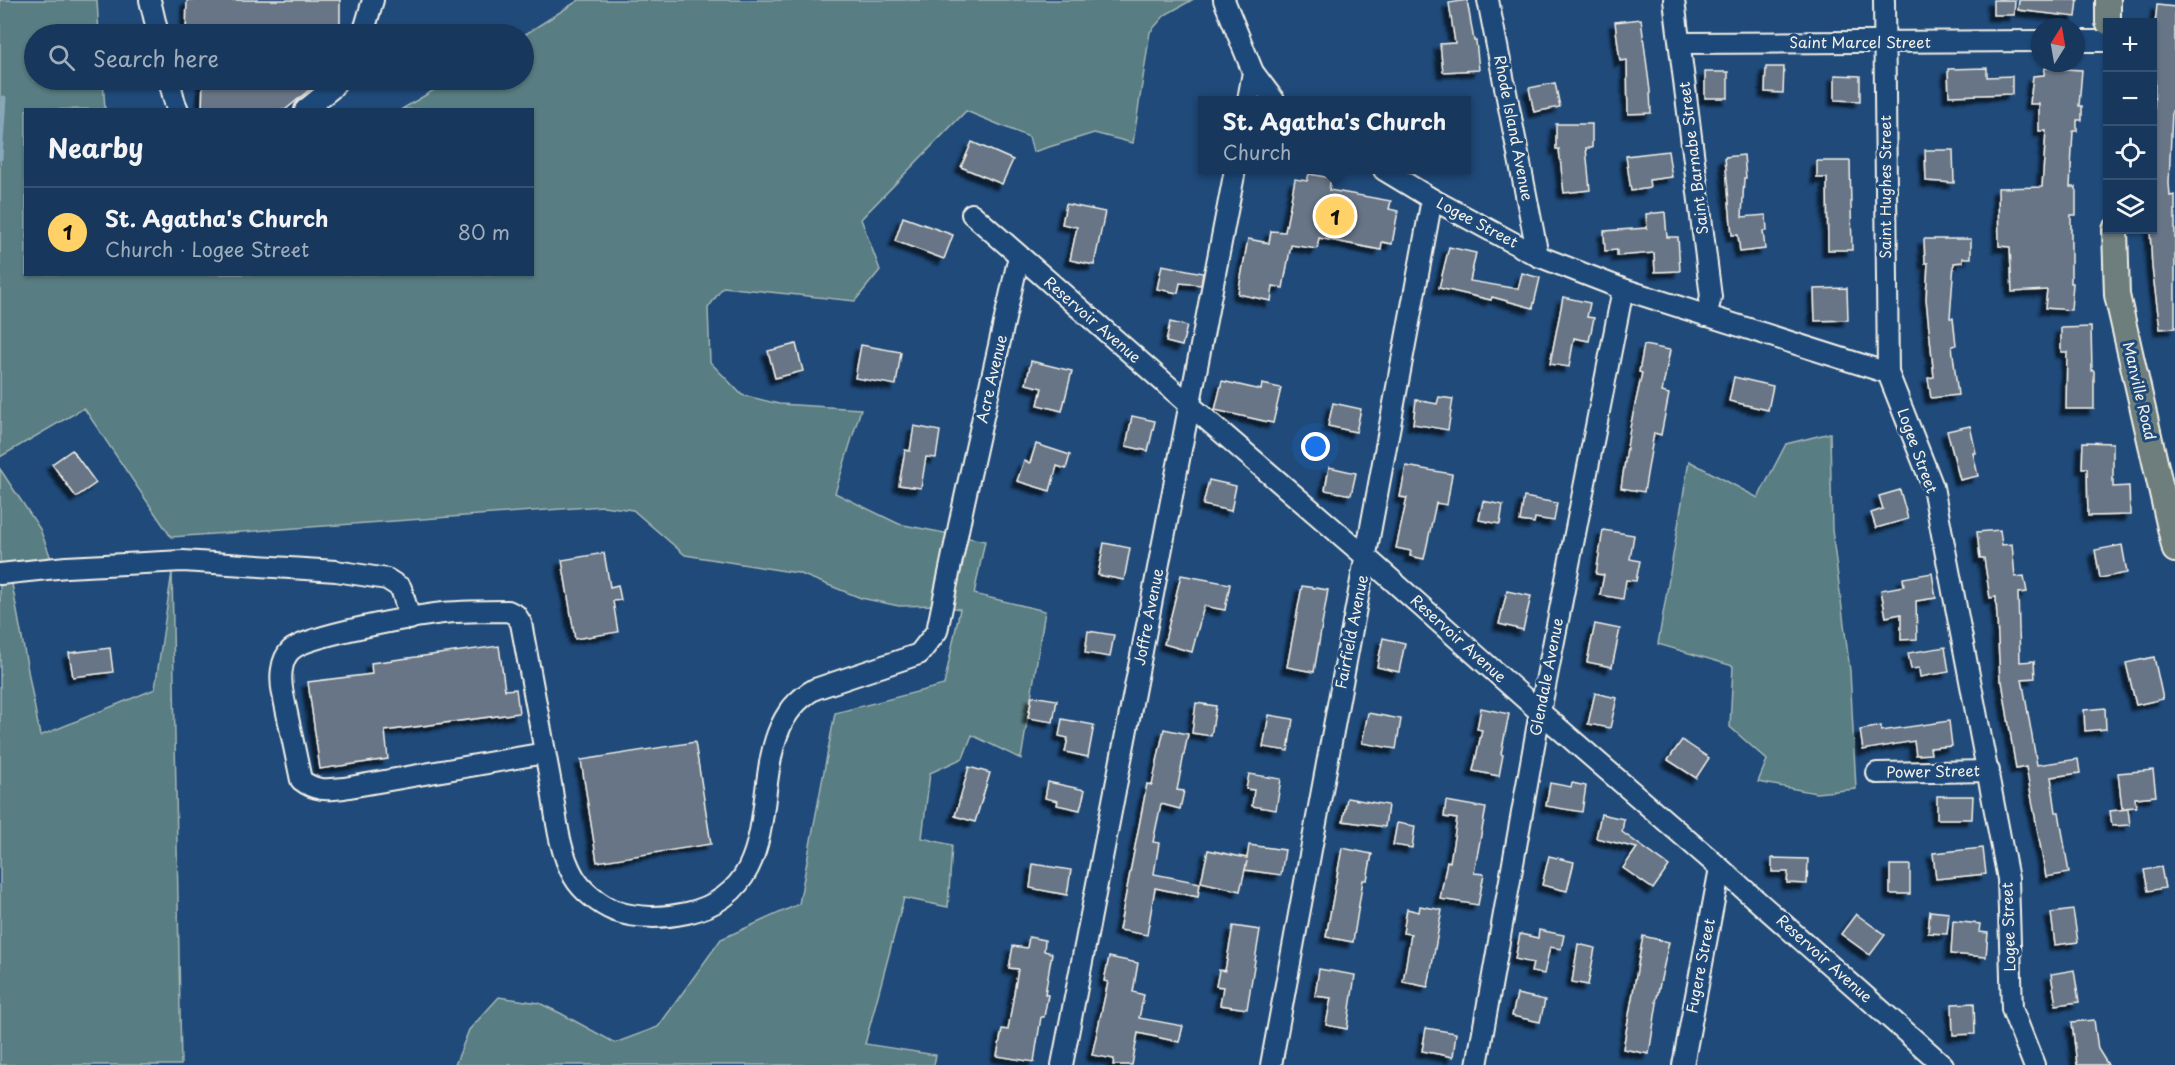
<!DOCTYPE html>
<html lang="en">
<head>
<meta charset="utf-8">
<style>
	:root { --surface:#17385c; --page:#244365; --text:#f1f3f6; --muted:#9eacbb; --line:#365272; --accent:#ffd166 }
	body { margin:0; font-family:"Playpen Sans",sans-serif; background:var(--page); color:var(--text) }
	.controls { position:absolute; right:18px; top:18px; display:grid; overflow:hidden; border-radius:0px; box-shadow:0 2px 4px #0004 }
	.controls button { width:54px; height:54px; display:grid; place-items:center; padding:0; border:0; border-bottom:2px solid var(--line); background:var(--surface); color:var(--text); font:30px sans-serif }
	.compass { position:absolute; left:2031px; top:18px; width:54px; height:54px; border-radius:50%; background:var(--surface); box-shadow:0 2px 4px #0004; rotate:11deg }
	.you { position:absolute; left:1316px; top:447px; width:21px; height:21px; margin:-15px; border:4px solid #fff; border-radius:50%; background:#1a73e8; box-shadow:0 0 0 9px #1a73e833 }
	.badge { display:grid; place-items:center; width:39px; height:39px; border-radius:50%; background:var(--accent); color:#111; font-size:20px; font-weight:700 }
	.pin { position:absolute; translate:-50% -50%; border:3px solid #fff; box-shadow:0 2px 6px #0006 }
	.popup { position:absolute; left:1198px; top:96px; width:273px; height:78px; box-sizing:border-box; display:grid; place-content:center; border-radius:0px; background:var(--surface); filter:drop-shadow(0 2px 4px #0005); font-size:20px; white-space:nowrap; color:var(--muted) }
	.popup b { font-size:22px; color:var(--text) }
	.popup::after { content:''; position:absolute; left:50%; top:100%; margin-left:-12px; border:12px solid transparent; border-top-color:var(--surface) }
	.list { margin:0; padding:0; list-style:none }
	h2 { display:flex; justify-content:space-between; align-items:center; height:78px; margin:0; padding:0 24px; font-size:26px }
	h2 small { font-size:20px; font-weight:400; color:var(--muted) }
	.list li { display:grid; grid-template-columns:39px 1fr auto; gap:18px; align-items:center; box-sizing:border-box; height:90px; padding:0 24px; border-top:2px solid var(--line) }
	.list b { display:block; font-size:22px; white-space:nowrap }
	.list p { margin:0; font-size:20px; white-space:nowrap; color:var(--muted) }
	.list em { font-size:20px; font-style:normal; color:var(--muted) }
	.icon { flex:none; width:33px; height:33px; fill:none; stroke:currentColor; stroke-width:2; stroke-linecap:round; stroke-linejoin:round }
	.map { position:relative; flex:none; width:2175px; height:1065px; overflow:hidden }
	.search { position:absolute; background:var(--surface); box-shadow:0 2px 4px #0004; left:24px; top:24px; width:510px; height:66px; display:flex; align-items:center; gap:15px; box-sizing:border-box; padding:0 21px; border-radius:33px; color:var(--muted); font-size:22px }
	.panel { position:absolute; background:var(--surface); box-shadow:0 2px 4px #0004; left:24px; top:108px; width:510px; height:168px; border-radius:0px }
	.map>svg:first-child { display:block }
</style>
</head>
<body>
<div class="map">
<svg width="2175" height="1065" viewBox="0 0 2175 1065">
	<defs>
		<filter id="shadow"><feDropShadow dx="-5.5" dy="5.5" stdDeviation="1.5" flood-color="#0009"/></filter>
	</defs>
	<rect width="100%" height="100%" fill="#1f4a7a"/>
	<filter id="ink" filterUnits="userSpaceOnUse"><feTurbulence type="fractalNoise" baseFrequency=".0167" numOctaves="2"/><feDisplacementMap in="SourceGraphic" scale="12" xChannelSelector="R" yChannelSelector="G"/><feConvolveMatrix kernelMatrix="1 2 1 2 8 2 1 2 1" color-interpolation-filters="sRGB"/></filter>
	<g filter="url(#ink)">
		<g fill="#597d82" stroke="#a6b7b5" stroke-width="1.5">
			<polygon points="0,0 97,0 99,34 34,34 34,80 103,80 105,109 26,110 26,274 532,274 532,110 402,109 451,80 524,80 524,35 579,0 1192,0 1165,15 1150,32 1133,143 1094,133 1033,152 1029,137 966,111 861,219 880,270 855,301 723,287 708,308 710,362 742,395 779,404 861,409 835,493 899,524 985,541 974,594 1045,611 1021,759 972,735 963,758 930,773 922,838 952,845 948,907 904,898 865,1044 936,1055 934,1065 455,1065 469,1030 499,997 539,1003 560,1013 615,1043 658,1027 721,939 799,904 835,713 944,685 960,609 938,605 899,606 861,598 798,573 685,555 633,510 603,506 171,537 84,408 0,457"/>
			<polygon points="1830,433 1832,530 1850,671 1856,789 1816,793 1758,782 1767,760 1730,727 1733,666 1658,644 1689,461 1758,498 1786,444"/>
			<polygon points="0,469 40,529 56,572 12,584 40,736 155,689 172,572 181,1065 0,1065"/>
		</g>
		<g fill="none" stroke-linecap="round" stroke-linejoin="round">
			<polyline stroke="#87a8ba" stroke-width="5" points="0,158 4,98"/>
		</g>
		<g fill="#677486" stroke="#f4f1e8" stroke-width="1.5" filter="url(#shadow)">
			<polygon points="187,0 340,0 340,34 186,34"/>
			<polygon points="1467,0 1474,41 1476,41 1479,70 1443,72 1440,44 1455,43 1449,3"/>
			<polygon points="1993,0 2015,0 2014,15 1993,15"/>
			<polygon points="2019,0 2078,0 2076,17 2018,10"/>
			<polygon points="2157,5 2175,7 2175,111 2172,111 2169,183 2170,196 2175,195 2175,328 2160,329 2152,267 2150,230 2152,230 2155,72 2152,72 2152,54"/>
			<polygon points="1641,19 1650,91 1651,113 1628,114 1627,60 1620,61 1615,22"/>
			<polygon points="1766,67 1784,67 1783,93 1765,92"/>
			<polygon points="1987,68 1987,77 2012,76 2012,94 1949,96 1948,69"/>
			<polygon points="2045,68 2082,70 2079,106 2082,106 2082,120 2077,120 2077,131 2073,131 2070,187 2076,187 2076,215 2071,215 2071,283 2073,283 2071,310 2045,308 2047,290 2012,292 2010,247 1999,246 1998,188 2042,187 2046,131 2039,131 2039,104 2030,104 2033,76 2044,75"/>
			<rect x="1705" y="72" width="23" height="26"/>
			<polygon points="1835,75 1860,76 1860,101 1835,100"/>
			<polygon points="203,80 321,80 285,110 202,110"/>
			<polygon points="1555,83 1560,107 1534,112 1529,88"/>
			<polygon points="1556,124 1592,124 1592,148 1586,148 1590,190 1564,193 1559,149 1556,149"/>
			<polygon points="972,142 1013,160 1002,184 961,167"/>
			<polygon points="1925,150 1953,150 1954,183 1926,181"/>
			<polygon points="1668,151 1672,177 1649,180 1650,188 1631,191 1626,156"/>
			<polygon points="1744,155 1746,178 1744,178 1742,217 1766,215 1767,231 1763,231 1765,249 1740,252 1738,235 1732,235 1725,157"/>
			<polygon points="1817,161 1850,161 1852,250 1828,250 1827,178 1817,178"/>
			<polygon points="1309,174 1331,178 1329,190 1391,201 1389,209 1398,211 1392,244 1382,242 1381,250 1319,238 1317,249 1291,245 1283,288 1273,286 1271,301 1238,294 1248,239 1269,243 1271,231 1285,232 1295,179 1307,181"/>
			<polygon points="1066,204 1105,212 1094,265 1070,260 1077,227 1062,224"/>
			<polygon points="1665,212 1667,237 1678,237 1680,271 1655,272 1654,253 1617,256 1617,250 1605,251 1604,231 1647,228 1646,214"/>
			<polygon points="903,217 953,235 944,259 895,241"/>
			<polygon points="1924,239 1971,239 1971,258 1963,258 1963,262 1954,263 1950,318 1953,318 1956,345 1952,346 1958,395 1931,398 1928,378 1934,377 1926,299 1928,263 1925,263"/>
			<polygon points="1449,247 1476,253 1470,281 1518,289 1522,273 1540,278 1533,308 1492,297 1491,300 1439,288"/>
			<polygon points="1162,265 1203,273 1201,285 1180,283 1178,293 1157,289"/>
			<polygon points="1847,288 1848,320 1815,321 1814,289"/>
			<polygon points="1563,297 1590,303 1587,317 1594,318 1589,341 1574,338 1569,367 1550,364"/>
			<polygon points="1170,322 1187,326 1182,346 1166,342"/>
			<polygon points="2091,327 2092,371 2094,371 2094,409 2066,409 2067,352 2061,352 2061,328"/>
			<polygon points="796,344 803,371 775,378 768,351"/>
			<polygon points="861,345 901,352 896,385 855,378"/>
			<polygon points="1644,345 1670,350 1662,392 1669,394 1661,435 1654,433 1644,492 1621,488 1630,428 1642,373 1639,372"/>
			<polygon points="1031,361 1072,371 1062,411 1038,405 1042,388 1026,384"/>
			<polygon points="1734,377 1773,386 1768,410 1729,401"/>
			<polygon points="1222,381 1261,390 1262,384 1281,388 1273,423 1215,410"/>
			<polygon points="1439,397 1453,399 1448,430 1413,424 1416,400 1437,404"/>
			<polygon points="1333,403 1361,409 1356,432 1328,426"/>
			<polygon points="1132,416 1155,421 1148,451 1126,446"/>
			<polygon points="914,426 940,431 936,458 926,457 921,488 899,485 905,450 910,451"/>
			<polygon points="1970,426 1976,453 1973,453 1978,476 1960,480 1947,431"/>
			<polygon points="2083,442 2113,443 2113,487 2129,486 2130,515 2088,516 2087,468 2082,468"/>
			<polygon points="1036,444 1070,455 1066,469 1057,466 1050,491 1017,481 1024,461 1030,463"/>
			<polygon points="72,450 96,483 76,497 52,464"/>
			<polygon points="1406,466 1452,474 1447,505 1436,503 1424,559 1410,556 1411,551 1396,548 1407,498 1400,497"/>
			<polygon points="1329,467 1356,473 1351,495 1325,490"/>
			<polygon points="1209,480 1236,486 1231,511 1203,505"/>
			<polygon points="1900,490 1908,519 1876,528 1871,513 1883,509 1879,496"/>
			<polygon points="1524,497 1557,503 1554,521 1535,518 1534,523 1520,521"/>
			<polygon points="1483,501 1503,505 1500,524 1479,520"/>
			<polygon points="1603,530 1634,535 1630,559 1640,561 1636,581 1626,580 1623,599 1600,595 1604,575 1596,574"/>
			<polygon points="2000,530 2002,545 2012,544 2015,577 2024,576 2027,592 2018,593 2020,662 2034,661 2035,678 2022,679 2037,765 2078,759 2080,773 2051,777 2056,812 2059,812 2069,873 2046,877 2026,767 2016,769 2002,681 2000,681 1996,597 1990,598 1984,558 1980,558 1977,532"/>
			<polygon points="1104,543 1130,548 1124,580 1098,575"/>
			<polygon points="2122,545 2127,573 2100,578 2095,550"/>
			<polygon points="604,553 610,587 618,585 621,600 613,601 618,632 575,639 562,560"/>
			<polygon points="1932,573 1936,598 1916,601 1917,639 1901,640 1901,614 1886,617 1881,590 1904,586 1903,578"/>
			<polygon points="1181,575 1230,584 1225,610 1204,606 1192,652 1164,644"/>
			<polygon points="1302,586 1328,590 1314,672 1287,667"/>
			<polygon points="1507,591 1531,596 1523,630 1499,624"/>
			<polygon points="1595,624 1620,629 1612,667 1587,662"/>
			<polygon points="1088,631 1114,635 1110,657 1085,653"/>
			<polygon points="1383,638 1405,643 1399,672 1377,667"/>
			<polygon points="499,646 505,690 516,689 519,713 385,731 388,759 320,769 308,682 372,674 371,663"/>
			<polygon points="1945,647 1949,672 1920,677 1919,668 1911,669 1908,653"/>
			<polygon points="110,648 113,672 73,677 69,653"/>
			<polygon points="2154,657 2163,699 2136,705 2126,663"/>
			<polygon points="1595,693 1617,698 1610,728 1588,724"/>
			<polygon points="1032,696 1057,700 1053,722 1028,718"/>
			<polygon points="1196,703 1216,706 1211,736 1192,733"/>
			<polygon points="1481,708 1509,714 1501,754 1503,755 1499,776 1473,771 1482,730 1477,729"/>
			<polygon points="2105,708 2106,729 2085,731 2084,710"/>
			<polygon points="1368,713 1401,719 1396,749 1362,743"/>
			<polygon points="1269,715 1293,719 1288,751 1263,747"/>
			<polygon points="1062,719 1094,725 1088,757 1065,752 1068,738 1059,736"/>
			<polygon points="1949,721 1952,746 1930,748 1931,754 1916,755 1914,741 1863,750 1860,730 1881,726 1881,731"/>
			<polygon points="1164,729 1188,734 1177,790 1184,791 1180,809 1161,804 1153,842 1159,843 1154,874 1200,883 1198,897 1155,888 1147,935 1119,930 1147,784 1152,785"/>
			<polygon points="1682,740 1709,758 1696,778 1668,760"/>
			<polygon points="695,742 711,844 597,862 581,760"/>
			<polygon points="969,767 990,773 975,822 955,816"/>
			<polygon points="2153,770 2156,796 2135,798 2136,807 2122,808 2118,773"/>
			<polygon points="1249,774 1281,779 1276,810 1252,806 1254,790 1246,789"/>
			<polygon points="1048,782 1085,790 1080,810 1057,805 1058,801 1045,798"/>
			<polygon points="1550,783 1571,787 1572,783 1586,786 1582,812 1546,806"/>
			<polygon points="1937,796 1973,796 1972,819 1937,819"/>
			<polygon points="1347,798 1388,805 1385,827 1343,821"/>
			<polygon points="1446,801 1486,808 1474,873 1484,874 1478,905 1440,899 1447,861 1450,862 1457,819 1444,817"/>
			<polygon points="2128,809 2130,825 2112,826 2110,811"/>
			<polygon points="1601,814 1624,819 1622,832 1669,866 1653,889 1623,868 1637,848 1596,838"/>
			<polygon points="1397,823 1415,826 1412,848 1393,845"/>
			<polygon points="1249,845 1285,850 1281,875 1245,870 1247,861 1240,891 1201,882 1208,850 1247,858"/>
			<polygon points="1342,848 1372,854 1367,880 1363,880 1353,942 1326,937"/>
			<polygon points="1983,848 1986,874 1936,879 1933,853"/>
			<polygon points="1549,856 1574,862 1567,891 1542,885"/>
			<polygon points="1772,858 1808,859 1807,884 1787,883 1788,872 1772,872"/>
			<polygon points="1033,864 1071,870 1067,895 1030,888"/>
			<rect x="1890" y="865" width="20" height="29"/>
			<polygon points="2161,867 2165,888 2148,891 2144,870"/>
			<polygon points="1420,906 1442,910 1428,987 1403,982 1411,934 1403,933 1407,909 1419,912"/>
			<polygon points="2073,910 2078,942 2055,945 2051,913"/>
			<polygon points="1930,911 1949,913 1947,934 1928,933"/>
			<polygon points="1856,914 1885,935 1870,955 1841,934"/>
			<polygon points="1953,921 1980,924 1979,932 1988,933 1986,957 1951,954"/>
			<polygon points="1233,926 1260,930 1247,1009 1220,1005 1223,987 1216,986 1219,970 1225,971"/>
			<polygon points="1539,930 1564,935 1561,949 1550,947 1544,974 1531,972 1533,963 1515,959 1520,934 1538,938"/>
			<polygon points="1643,936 1669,942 1656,1002 1657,1003 1649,1054 1623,1049"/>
			<polygon points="1029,937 1045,940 1044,951 1052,953 1045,994 1048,995 1044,1017 1041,1017 1034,1062 997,1056 1002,1029 1008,1030 1018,969 1009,968 1013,946 1027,948"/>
			<polygon points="1578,944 1595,948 1588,985 1572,982"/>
			<polygon points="1109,957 1138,963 1133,992 1144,995 1139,1018 1183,1026 1179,1042 1138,1033 1132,1065 1113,1065 1114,1059 1092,1055 1108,982 1104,981"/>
			<polygon points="1319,969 1355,975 1347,1029 1326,1025 1331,998 1315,996"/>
			<polygon points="2074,970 2079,1002 2056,1005 2051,974"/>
			<polygon points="1517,994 1545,1000 1540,1022 1512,1016"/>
			<polygon points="1974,1003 1975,1034 1953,1035 1952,1004"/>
			<polygon points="2094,1020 2098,1049 2108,1065 2077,1065 2072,1022"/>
			<polygon points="1426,1028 1456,1033 1453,1057 1422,1051"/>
		</g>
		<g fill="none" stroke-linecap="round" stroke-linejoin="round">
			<g stroke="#f4f1e8" stroke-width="24">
				<g id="minor">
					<polyline points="150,0 158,34"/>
					<polyline points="1224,0 1253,72 1274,100"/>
					<polyline points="1488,0 1538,256"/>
					<polyline points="1674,0 1711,297 1706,316"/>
					<polyline points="1884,0 1888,373"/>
					<polyline points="363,34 373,0"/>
					<polyline points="2076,41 2108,41"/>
					<polyline points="1680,43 2040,41"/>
					<polyline points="169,80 175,103 178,110"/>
					<polyline points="1248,100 1253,72"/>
					<polyline points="305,110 331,89 338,80"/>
					<polyline points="1384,170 1432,199 1538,256 1623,289 1888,373 1933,487 2008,879 2012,1009 2034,1065"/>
					<polyline points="972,214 1191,406 1366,557 1540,712 1720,868 1943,1065"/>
					<polyline points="0,574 66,567 183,561 336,571 387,579 401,588 410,619"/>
					<path d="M545 753 344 788C326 790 315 791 301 780L283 694C280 680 280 660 291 650 308 635 417 616 443 613 465 611 486 611 508 611L516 615 521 623C531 677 541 730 551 784 556 815 558 849 574 877 582 891 600 905 615 911 637 919 665 918 687 913 807 886 729 735 815 689L919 654 937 631 964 502 1019 256"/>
					<polyline points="1877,773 1989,771"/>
					<polyline points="1062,1065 1235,170"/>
					<polyline points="1271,1065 1432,199"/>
					<polyline points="1477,1065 1540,712 1623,289"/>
					<polyline points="1683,1065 1720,868"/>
				</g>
			</g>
			<g stroke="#f4f1e8" stroke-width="28">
				<g id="major">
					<polyline points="2108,22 2108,0"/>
					<polyline points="2115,230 2117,295 2175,550"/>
				</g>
			</g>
			<use href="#minor" stroke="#1f4a7a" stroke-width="20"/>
			<use href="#major" stroke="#6d7e7c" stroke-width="24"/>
		</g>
	</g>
	<g text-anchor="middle" stroke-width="6" stroke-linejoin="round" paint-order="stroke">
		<g font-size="15" fill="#f4f1e8" stroke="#1f4a7a">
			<text x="1860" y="48">Saint Marcel Street</text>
			<text transform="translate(1513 128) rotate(79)" y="5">Rhode Island Avenue</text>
			<text transform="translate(1694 158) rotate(-97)" y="5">Saint Barnabe Street</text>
			<text transform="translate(1886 187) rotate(-90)" y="5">Saint Hughes Street</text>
			<text transform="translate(1477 223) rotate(28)" y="5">Logee Street</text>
			<text transform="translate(1092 320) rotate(41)" y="5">Reservoir Avenue</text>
			<text transform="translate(992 379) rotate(-77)" y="5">Acre Avenue</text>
			<text transform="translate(2139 391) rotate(77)" y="5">Manville Road</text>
			<text transform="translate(1917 451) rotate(70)" y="5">Logee Street</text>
			<text transform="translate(1149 617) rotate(-79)" y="5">Joffre Avenue</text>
			<text transform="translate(1352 632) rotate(-79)" y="5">Fairfield Avenue</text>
			<text transform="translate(1458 639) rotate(42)" y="5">Reservoir Avenue</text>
			<text transform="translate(1547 677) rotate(-79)" y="5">Glendale Avenue</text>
			<text transform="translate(1933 772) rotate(-1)" y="5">Power Street</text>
			<text transform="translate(2009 927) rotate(-92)" y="5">Logee Street</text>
			<text transform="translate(1824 959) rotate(42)" y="5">Reservoir Avenue</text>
			<text transform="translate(1701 966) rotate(-79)" y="5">Fugere Street</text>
		</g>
	</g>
</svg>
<div class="controls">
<button>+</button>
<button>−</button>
<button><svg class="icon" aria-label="locate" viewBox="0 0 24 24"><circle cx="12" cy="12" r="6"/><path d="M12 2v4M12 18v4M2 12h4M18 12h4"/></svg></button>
<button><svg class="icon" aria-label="layers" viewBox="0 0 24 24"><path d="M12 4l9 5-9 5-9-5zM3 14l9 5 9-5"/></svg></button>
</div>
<svg class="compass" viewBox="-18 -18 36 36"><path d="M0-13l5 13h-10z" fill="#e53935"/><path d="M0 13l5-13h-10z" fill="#9eacbb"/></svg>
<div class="you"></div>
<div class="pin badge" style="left:1335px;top:216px">1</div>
<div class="popup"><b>St. Agatha's Church</b>Church</div>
<div class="search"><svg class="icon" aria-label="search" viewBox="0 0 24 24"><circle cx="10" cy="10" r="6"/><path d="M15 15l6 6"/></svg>Search here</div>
<section class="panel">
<h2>Nearby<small></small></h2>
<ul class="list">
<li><span class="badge">1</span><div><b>St. Agatha's Church</b><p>Church · Logee Street</p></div><em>80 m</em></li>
</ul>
</section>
</div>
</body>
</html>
